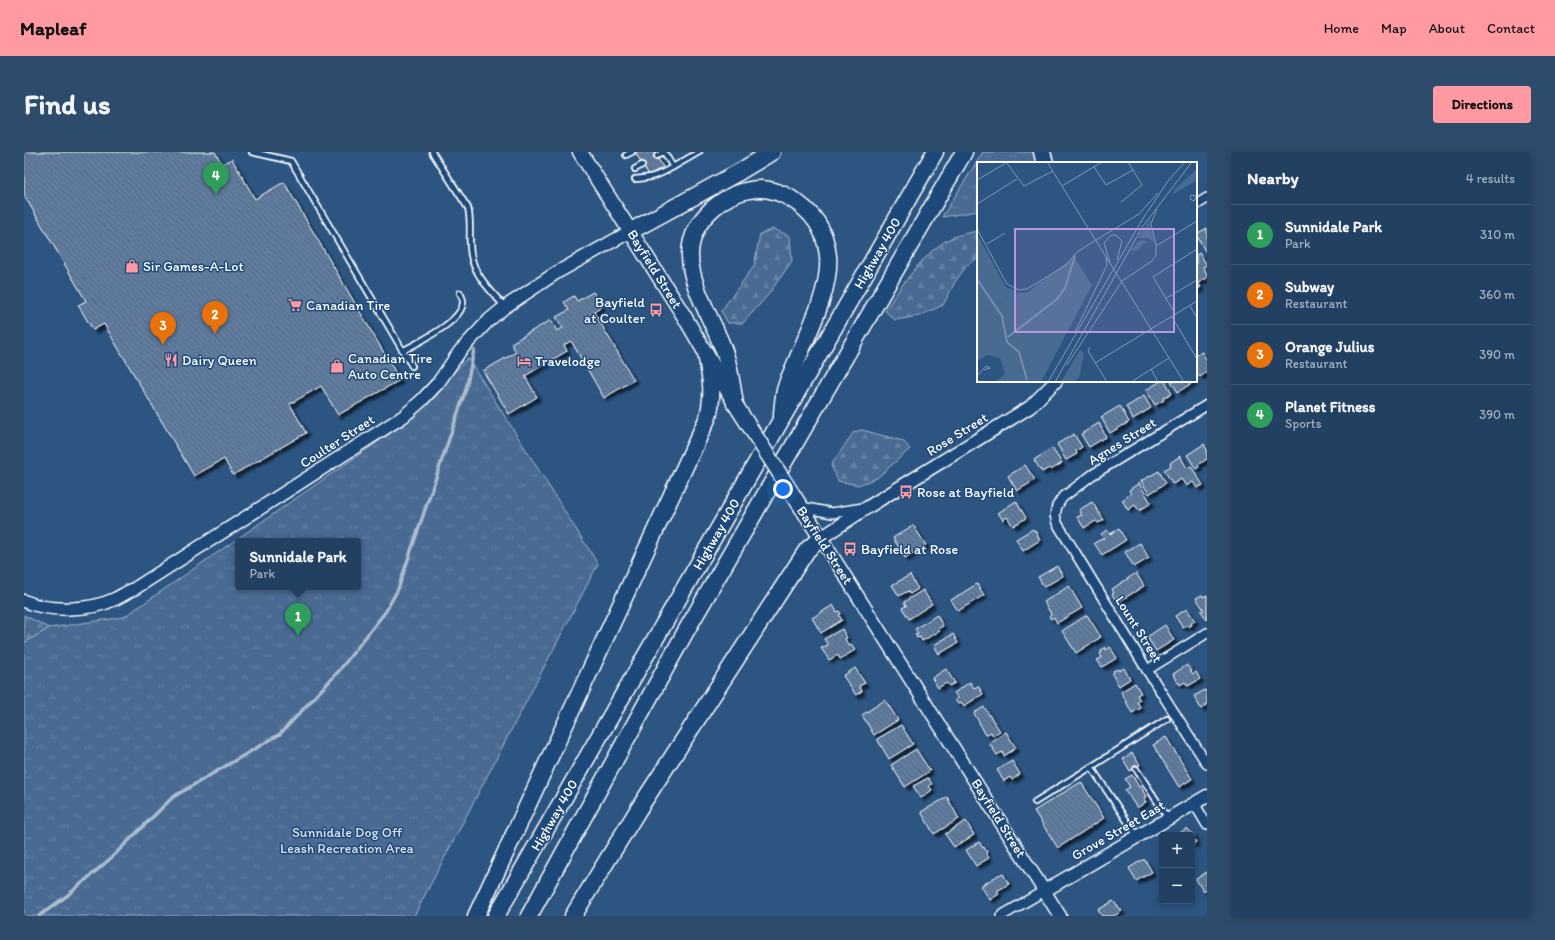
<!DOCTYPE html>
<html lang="en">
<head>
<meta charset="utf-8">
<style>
	:root { --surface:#214062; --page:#2d4b6b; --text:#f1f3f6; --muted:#a2afbe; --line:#3e5977; --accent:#ff9aa2 }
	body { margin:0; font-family:Itim,sans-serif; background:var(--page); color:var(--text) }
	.controls { position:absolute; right:12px; bottom:12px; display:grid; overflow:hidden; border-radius:4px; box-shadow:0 2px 10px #0003 }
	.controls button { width:36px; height:36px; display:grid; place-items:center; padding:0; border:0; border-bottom:1px solid var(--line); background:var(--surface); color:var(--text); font:20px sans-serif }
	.you { position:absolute; left:759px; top:337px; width:14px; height:14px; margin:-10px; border:3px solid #fff; border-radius:50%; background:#1a73e8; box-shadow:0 0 0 6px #1a73e833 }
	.badge { display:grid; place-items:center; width:26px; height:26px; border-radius:50%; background:var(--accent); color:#fff; font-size:13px; font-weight:700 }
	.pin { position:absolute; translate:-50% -33px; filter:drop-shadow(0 1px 2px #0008) }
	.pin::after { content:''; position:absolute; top:21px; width:14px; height:12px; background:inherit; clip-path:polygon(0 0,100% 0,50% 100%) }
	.popup { position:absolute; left:211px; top:386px; width:126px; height:52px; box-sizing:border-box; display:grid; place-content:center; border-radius:4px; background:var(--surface); filter:drop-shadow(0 1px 3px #0005); font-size:13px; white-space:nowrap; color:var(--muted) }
	.popup b { font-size:15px; color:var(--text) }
	.popup::after { content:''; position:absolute; left:50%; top:100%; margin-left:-8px; border:8px solid transparent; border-top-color:var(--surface) }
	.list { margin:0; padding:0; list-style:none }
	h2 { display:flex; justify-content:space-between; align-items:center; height:52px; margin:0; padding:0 16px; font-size:17px }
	h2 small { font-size:13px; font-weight:400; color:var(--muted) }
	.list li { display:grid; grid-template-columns:26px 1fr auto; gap:12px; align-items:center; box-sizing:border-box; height:60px; padding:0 16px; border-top:1px solid var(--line) }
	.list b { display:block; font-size:15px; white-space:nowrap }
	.list p { margin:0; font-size:13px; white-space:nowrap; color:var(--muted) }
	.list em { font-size:13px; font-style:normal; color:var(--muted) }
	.map { position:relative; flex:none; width:1183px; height:764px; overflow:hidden; border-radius:4px }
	header { display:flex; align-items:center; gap:24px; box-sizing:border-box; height:56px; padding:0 20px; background:var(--accent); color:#111 }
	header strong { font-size:19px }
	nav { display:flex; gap:22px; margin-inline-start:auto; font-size:14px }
	.intro { display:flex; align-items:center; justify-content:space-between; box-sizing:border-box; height:96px; padding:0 24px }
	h1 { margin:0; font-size:28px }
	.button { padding:10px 18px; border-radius:4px; background:var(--accent); color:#111; font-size:14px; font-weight:700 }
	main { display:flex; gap:24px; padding:0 24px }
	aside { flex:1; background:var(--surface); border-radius:4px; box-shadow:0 2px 10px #0003 }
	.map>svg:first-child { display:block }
</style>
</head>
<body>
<header>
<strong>Mapleaf</strong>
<nav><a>Home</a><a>Map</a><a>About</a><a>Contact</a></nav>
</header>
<div class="intro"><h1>Find us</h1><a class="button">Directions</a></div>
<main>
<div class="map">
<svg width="1183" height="764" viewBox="0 0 1183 764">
	<defs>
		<pattern id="grass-tufts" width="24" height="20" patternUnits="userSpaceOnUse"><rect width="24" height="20" fill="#486b92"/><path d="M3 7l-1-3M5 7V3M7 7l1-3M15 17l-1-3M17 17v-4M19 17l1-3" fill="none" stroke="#6381a2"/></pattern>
		<pattern id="forest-firs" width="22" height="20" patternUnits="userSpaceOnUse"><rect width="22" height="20" fill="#486b92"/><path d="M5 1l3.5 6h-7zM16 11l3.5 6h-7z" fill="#6381a2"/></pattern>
		<pattern id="building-back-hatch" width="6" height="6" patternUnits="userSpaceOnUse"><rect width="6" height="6" fill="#5e7c9f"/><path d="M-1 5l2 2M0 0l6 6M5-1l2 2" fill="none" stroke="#56667a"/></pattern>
		<filter id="shadow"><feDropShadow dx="3.5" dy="3.5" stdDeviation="1" flood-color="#0009"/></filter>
	</defs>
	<rect width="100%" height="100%" fill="#2c5582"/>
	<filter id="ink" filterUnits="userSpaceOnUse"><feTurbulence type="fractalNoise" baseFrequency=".025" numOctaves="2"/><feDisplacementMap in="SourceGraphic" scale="8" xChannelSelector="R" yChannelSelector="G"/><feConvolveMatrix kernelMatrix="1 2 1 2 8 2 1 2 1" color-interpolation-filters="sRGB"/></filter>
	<g filter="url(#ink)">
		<g fill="url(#grass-tufts)" stroke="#a4b5c8" fill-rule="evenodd">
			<polygon points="959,0 1013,0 1015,11 954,11 954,59 918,65"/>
			<path d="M444 206 574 412 390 764H0V491L25 476 100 465 384 269ZM214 389H334V435H214Z"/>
		</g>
		<g fill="url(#forest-firs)" stroke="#a4b5c8">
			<polygon points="749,77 766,84 768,109 744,143 719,171 704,171 697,159 730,114 736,82"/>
			<path d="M954 79V106L943 113 931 130 919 153 895 164 871 168 861 159C875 136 903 97 927 86 935 82 945 81 954 79Z"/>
			<polygon points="838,278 879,289 886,297 853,326 834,333 814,329 807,313 830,280"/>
			<polygon points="0,463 25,476 0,491"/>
		</g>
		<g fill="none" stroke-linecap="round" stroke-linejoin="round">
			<polyline stroke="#acbcce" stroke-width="3.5" points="15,764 44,743 87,706 149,645 256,582 314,520 362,459 374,437 442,237 450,198"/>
		</g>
		<g fill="url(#building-back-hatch)" stroke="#fff" filter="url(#shadow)">
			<polygon points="0,0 191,0 198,12 208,7 231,47 260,30 376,228 314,263 297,234 266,252 282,281 209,323 200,307 170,324 80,172 69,178 54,153 62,149 0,43"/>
			<polygon points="611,0 630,0 639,15 625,23"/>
			<polygon points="1183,76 1183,98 1181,99 1172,82"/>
			<polygon points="1175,101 1183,113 1179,115 1183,122 1183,126 1174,131 1177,135 1172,139 1172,103"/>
			<polygon points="569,140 578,155 570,160 610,228 580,246 547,189 540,193 543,199 501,224 513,245 485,262 459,219 492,200 487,191 527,168 533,179 539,176 532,165 545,158 540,150 550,144 553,149"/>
			<polygon points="1178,200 1183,209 1183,220 1176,225 1172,219 1172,203"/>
			<polygon points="1137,229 1141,229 1148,241 1139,246 1140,248 1131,253 1122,238"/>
			<polygon points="1147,229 1171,229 1154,240"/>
			<polygon points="1120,244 1127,256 1109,267 1102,255"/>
			<polygon points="1096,254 1105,270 1086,281 1077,265"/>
			<polygon points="1075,271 1082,285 1065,295 1057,282"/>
			<polygon points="1050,282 1058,295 1052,299 1053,302 1042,308 1033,292"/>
			<polygon points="1180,292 1183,298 1183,307 1174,313 1175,315 1172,317 1163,303"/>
			<polygon points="1028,296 1038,311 1027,318 1025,316 1018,320 1010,308"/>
			<polygon points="1156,304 1163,316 1167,314 1179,333 1173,336 1169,330 1162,334 1157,327 1149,332 1140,318 1147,314 1146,311"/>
			<polygon points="1001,313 1011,328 993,339 984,324"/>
			<polygon points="1135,319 1142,331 1125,342 1117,329"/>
			<polygon points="1115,331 1127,351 1115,359 1111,353 1104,358 1098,348 1107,342 1105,338"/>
			<polygon points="992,349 1002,366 989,374 983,365 979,368 974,361"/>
			<polygon points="1068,350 1080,368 1074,371 1072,369 1060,376 1053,365 1058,363 1055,358"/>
			<polygon points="889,373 902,393 881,406 869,386"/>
			<polygon points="1009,377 1010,379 1011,378 1016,388 999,399 992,387"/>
			<polygon points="1095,377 1102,388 1078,403 1070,391 1080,386 1077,382 1083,378 1086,382"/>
			<polygon points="1116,391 1125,406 1110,415 1101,400"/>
			<polygon points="1033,414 1039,424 1020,435 1014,425"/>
			<polygon points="1112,421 1120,434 1096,449 1093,445 1091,447 1088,442 1090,441 1088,437"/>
			<polygon points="886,423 894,437 886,442 884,439 875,444 868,433"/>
			<polygon points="953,432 960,443 934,459 927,448"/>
			<polygon points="1045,434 1058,456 1033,471 1030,465 1027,467 1025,464 1027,462 1020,450"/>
			<polygon points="899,438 908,452 885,467 878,456 882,454 880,450"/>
			<polygon points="1178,443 1179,445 1183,443 1183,468 1177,459 1180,458 1172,446"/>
			<polygon points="809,453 813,460 815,459 817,462 815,463 818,468 797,481 788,466"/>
			<polygon points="1163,457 1171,469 1167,471 1168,473 1165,475 1164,473 1159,476 1151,464"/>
			<polygon points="913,463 919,474 914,477 916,479 898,489 896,485 893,486 891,482 894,481 891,477"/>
			<polygon points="1063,463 1077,485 1052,501 1038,479"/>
			<polygon points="1141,473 1150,488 1132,499 1123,485"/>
			<polygon points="818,477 823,486 821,487 825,494 827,493 831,498 816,507 814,503 805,508 797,496 804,493 800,487"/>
			<polygon points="929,482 934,491 915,502 910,493"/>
			<polygon points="1081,495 1082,498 1086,495 1093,506 1078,515 1073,508 1078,506 1076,501 1078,500 1077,498"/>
			<polygon points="1163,513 1169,522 1172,520 1176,527 1164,534 1161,530 1156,533 1154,530 1153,531 1149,522"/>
			<polygon points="831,516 841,531 835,534 838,539 832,543 819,524"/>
			<polygon points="1100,516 1106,527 1095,534 1088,522 1090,521 1089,519 1094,517 1095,519"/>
			<polygon points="922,517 931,531 925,534 922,531 914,536 908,526"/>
			<polygon points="946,530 950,536 954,534 959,542 940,554 937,550 934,552 931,548 934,546 930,541"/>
			<polygon points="1111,531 1117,541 1113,543 1116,548 1113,550 1117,556 1108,561 1097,540"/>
			<polygon points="1181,538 1183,542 1183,553 1177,557 1170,544"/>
			<polygon points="861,548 874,568 850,583 838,563"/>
			<polygon points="960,555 976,579 969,584 967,580 962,583 950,561"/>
			<polygon points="877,573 889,592 865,607 853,587"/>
			<polygon points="982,580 992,596 980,604 978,600 973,603 965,591"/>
			<polygon points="1142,585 1168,627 1155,635 1129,593"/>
			<polygon points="892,597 906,619 881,635 867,613"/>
			<polygon points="1108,601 1116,613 1106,619 1099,607"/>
			<polygon points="988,609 996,622 988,628 986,625 980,629 973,618"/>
			<polygon points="1108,623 1115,635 1117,634 1122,645 1120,646 1122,650 1113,656 1101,638 1106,635 1101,627"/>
			<polygon points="904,626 908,632 905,634 908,638 897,646 889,634"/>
			<polygon points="1057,630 1080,666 1034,696 1010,659"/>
			<polygon points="923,645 935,667 910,682 897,660"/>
			<polygon points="942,669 950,683 930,695 921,682"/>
			<polygon points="1163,676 1171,684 1169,685 1172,690 1168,693 1168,683 1153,683"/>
			<polygon points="955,690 959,696 960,695 963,700 962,701 965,706 952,714 942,698"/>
			<polygon points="1118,708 1121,708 1128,720 1112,729 1105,716"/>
			<polygon points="1183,720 1183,737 1179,739 1172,727"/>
			<polygon points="976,722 976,723 979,722 985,732 973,739 975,742 966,748 957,734"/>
			<polygon points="1089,749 1098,759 1090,764 1078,764 1074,758"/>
		</g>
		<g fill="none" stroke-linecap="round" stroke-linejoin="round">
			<g stroke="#fff" stroke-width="8">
				<g id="lane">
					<path d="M228 0 267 9 379 199C394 190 440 169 439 149 439 147 437 143 436 141"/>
					<path d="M408 0 444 56C448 71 444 87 447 103 450 123 468 140 481 155"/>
					<polyline points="602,3 608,0"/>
					<polyline points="633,4 639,0"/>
					<polyline points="649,15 675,0"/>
					<polyline points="611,17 618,13"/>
					<path d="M611 27C628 26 635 23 649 15L640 0"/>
					<polyline points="379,199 388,214"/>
					<polyline points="1067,615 1143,567"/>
					<polyline points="1112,617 1144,666"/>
					<polyline points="1011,650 1067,615 1113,684"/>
				</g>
			</g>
			<g stroke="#fff" stroke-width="12">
				<g id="street">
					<polyline points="1172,53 1183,46"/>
					<polyline points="1183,253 1068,323 1038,346 1033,354 1031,363 1033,371 1123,518 1183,612"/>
					<polyline points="777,355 808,361 839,356"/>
					<polyline points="1123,518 1183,481"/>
					<polyline points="1170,651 1183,673"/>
					<polyline points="977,764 1020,739"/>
				</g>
			</g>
			<g stroke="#fff" stroke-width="15">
				<g id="secondary">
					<polyline points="1032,229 1006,255 844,355 797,386 1036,764"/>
					<path d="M0 449C25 460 66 459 91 447 97 444 103 440 110 437L380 264 398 248 414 231 436 199 465 168 481 155 532 121 607 79"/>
					<polyline points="1020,739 1183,644"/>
				</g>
			</g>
			<g stroke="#fff" stroke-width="17">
				<g id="primary">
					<polyline points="556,0 660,164 709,248"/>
					<polyline points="777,355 797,386"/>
				</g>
			</g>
			<g stroke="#fff" stroke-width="19">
				<g id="highway">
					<polyline points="1018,0 1021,11"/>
					<polyline points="607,79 715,20 748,0"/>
					<path d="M711 252C708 235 706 215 700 199 690 170 665 133 666 102 667 66 703 37 737 37 747 37 757 41 766 46 789 60 801 76 804 104 807 139 783 182 770 215 767 222 764 228 762 235 759 243 759 253 758 262"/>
					<path d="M452 764 684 265C690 240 687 227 682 202"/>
					<polyline points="472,764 911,0"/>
					<polyline points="505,764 662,479 940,0"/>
					<polyline points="549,764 614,658 783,398 797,386"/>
				</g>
			</g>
			<use href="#lane" stroke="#1f4a7a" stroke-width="4.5"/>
			<use href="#street" stroke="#1f4a7a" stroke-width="9"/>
			<use href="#secondary" stroke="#1f4a7a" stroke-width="12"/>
			<use href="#primary" stroke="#1f4a7a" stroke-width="14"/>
			<use href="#highway" stroke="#1f4a7a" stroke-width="16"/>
			<g stroke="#fff" stroke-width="17" stroke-linecap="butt">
				<polyline id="primary-bridge" points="711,252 777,355"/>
			</g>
			<use href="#primary-bridge" stroke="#1f4a7a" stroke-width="14"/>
		</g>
	</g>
	<defs>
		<g id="shop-bare" transform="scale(1.08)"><path d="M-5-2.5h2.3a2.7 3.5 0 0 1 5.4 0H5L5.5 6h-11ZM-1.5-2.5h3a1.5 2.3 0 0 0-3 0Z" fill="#ff9aa2" stroke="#1f4a7a" stroke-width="2.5" paint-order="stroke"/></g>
		<g id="supermarket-bare" transform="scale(1.08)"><path d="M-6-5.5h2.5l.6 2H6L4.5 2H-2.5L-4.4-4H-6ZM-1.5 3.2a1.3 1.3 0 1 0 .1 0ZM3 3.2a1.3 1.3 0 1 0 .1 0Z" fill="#ff9aa2" stroke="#1f4a7a" stroke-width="2.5" paint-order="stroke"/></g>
		<g id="bus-bare" transform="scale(1.08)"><path d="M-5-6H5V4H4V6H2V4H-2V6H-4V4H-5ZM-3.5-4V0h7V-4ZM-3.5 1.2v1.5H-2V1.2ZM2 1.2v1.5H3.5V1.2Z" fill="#ff9aa2" stroke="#1f4a7a" stroke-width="2.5" paint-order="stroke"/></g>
		<g id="restaurant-bare" transform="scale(1.08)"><path d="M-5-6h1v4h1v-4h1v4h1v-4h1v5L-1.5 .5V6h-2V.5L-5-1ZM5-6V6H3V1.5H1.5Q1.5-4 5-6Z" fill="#ff9aa2" stroke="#1f4a7a" stroke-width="2.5" paint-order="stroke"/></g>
		<g id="hotel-bare" transform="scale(1.08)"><path d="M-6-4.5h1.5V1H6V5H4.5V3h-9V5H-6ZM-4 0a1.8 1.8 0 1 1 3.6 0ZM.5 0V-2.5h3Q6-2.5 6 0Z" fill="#ff9aa2" stroke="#1f4a7a" stroke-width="2.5" paint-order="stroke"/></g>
	</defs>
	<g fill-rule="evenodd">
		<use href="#shop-bare" x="108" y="114"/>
		<use href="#supermarket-bare" x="271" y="153"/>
		<use href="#bus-bare" x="632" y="158"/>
		<use href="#restaurant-bare" x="147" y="208"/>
		<use href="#hotel-bare" x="500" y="209"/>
		<use href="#shop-bare" x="313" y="214"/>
		<use href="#bus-bare" x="882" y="340"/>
		<use href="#bus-bare" x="826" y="397"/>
	</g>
	<g text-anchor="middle" stroke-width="3" stroke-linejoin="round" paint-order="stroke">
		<g font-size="14" fill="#fff" stroke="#1f4a7a">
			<text transform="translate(853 101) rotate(-60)" y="5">Highway 400</text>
			<text transform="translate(631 117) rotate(58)" y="5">Bayfield Street</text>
			<text transform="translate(933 282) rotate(-32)" y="5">Rose Street</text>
			<text transform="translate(313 289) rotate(-33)" y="5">Coulter Street</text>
			<text transform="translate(1098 289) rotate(-32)" y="5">Agnes Street</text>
			<text transform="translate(692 382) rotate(-60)" y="5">Highway 400</text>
			<text transform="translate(801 393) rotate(57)" y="5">Bayfield Street</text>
			<text transform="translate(1115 477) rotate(58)" y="5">Lount Street</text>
			<text transform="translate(530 663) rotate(-60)" y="5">Highway 400</text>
			<text transform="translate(975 666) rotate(58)" y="5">Bayfield Street</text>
			<text transform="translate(1094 678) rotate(-30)" y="5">Grove Street East</text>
		</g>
		<g font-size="14" fill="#fff" stroke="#1f4a7a" text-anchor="start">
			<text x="119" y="119">Sir Games-A-Lot</text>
			<text x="621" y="155" text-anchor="end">Bayfield<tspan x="621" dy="16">at Coulter</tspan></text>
			<text x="282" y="158">Canadian Tire</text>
			<text x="324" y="211">Canadian Tire<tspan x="324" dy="16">Auto Centre</tspan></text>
			<text x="158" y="213">Dairy Queen</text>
			<text x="511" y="214">Travelodge</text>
			<text x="893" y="345">Rose at Bayfield</text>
			<text x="837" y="402">Bayfield at Rose</text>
		</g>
		<g font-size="14" fill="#dae1e9" stroke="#1f4a7a">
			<text x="323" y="685">Sunnidale Dog Off<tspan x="323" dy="16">Leash Recreation Area</tspan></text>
		</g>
	</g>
	<g transform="translate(953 10)">
		<rect width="220" height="220" fill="#2c5582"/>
		<path d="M174 55 173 63 177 80 171 76H161ZM97 95 115 123 64 220H44L23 183 0 196V156L41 131 51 130Z" fill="#486b92"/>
		<path d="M220 7V18L195 33 198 27ZM0 72 29 125 41 131 0 156ZM166 78 172 82 167 81 161 88 153 89 161 80ZM31 163 42 176 38 182 58 209 49 220H18L28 212 23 196 11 193 0 199V173L5 167 14 168 13 175 20 176 30 172 27 166ZM103 188 107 191 102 216 95 220H84Z" fill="#486b92"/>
		<path fill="none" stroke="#748fad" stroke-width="2" d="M0 117 25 154 30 180 42 190 50 218M31 175 80 137 88 126 98 94"/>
		<path fill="none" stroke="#8099b4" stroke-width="1" d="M29 0 47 24 76 9M70 0 207 220M117 5 129 23 156 8M0 18 29 1M85 24 125 0M219 34 214 33 213 37 217 39 220 33M144 40 165 23 151 0M0 42 40 17M0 67 30 122 42 128 50 127 89 103 100 90 119 78M119 78 162 52 181 31M10 82 28 71M179 84 174 62 180 47M133 101 127 81 134 73H139L145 79 140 98M145 119 175 99 179 93V84L220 59M188 137 220 118M213 144 220 156M199 153 176 115 220 87M195 155 220 197M98 170 130 103 129 95M113 185 111 189 130 220M118 201 220 139M90 203 145 119M174 207 181 220M0 214 9 204 13 206 7 208M71 220 165 58 191 19 208 0M78 220 166 64 215 0M154 220 192 196"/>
		<path fill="#bd96df" fill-opacity="0.15" stroke="#bd96df" stroke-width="2" d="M38 67H197V170H38Z"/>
		<rect width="220" height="220" fill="none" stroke="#fff" stroke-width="2"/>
	</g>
</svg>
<div class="controls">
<button>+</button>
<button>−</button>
</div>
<div class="you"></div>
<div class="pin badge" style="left:274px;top:484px;background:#2e9e5b">1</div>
<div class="popup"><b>Sunnidale Park</b>Park</div>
<div class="pin badge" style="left:191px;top:182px;background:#e8710a">2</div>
<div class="pin badge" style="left:139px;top:193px;background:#e8710a">3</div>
<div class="pin badge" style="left:192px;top:43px;background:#2e9e5b">4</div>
</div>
<aside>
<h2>Nearby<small>4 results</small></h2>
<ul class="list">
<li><span class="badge" style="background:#2e9e5b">1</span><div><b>Sunnidale Park</b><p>Park</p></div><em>310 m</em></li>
<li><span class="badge" style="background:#e8710a">2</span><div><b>Subway</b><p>Restaurant</p></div><em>360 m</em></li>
<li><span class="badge" style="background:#e8710a">3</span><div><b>Orange Julius</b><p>Restaurant</p></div><em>390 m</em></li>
<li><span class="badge" style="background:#2e9e5b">4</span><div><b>Planet Fitness</b><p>Sports</p></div><em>390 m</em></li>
</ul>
</aside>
</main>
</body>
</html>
